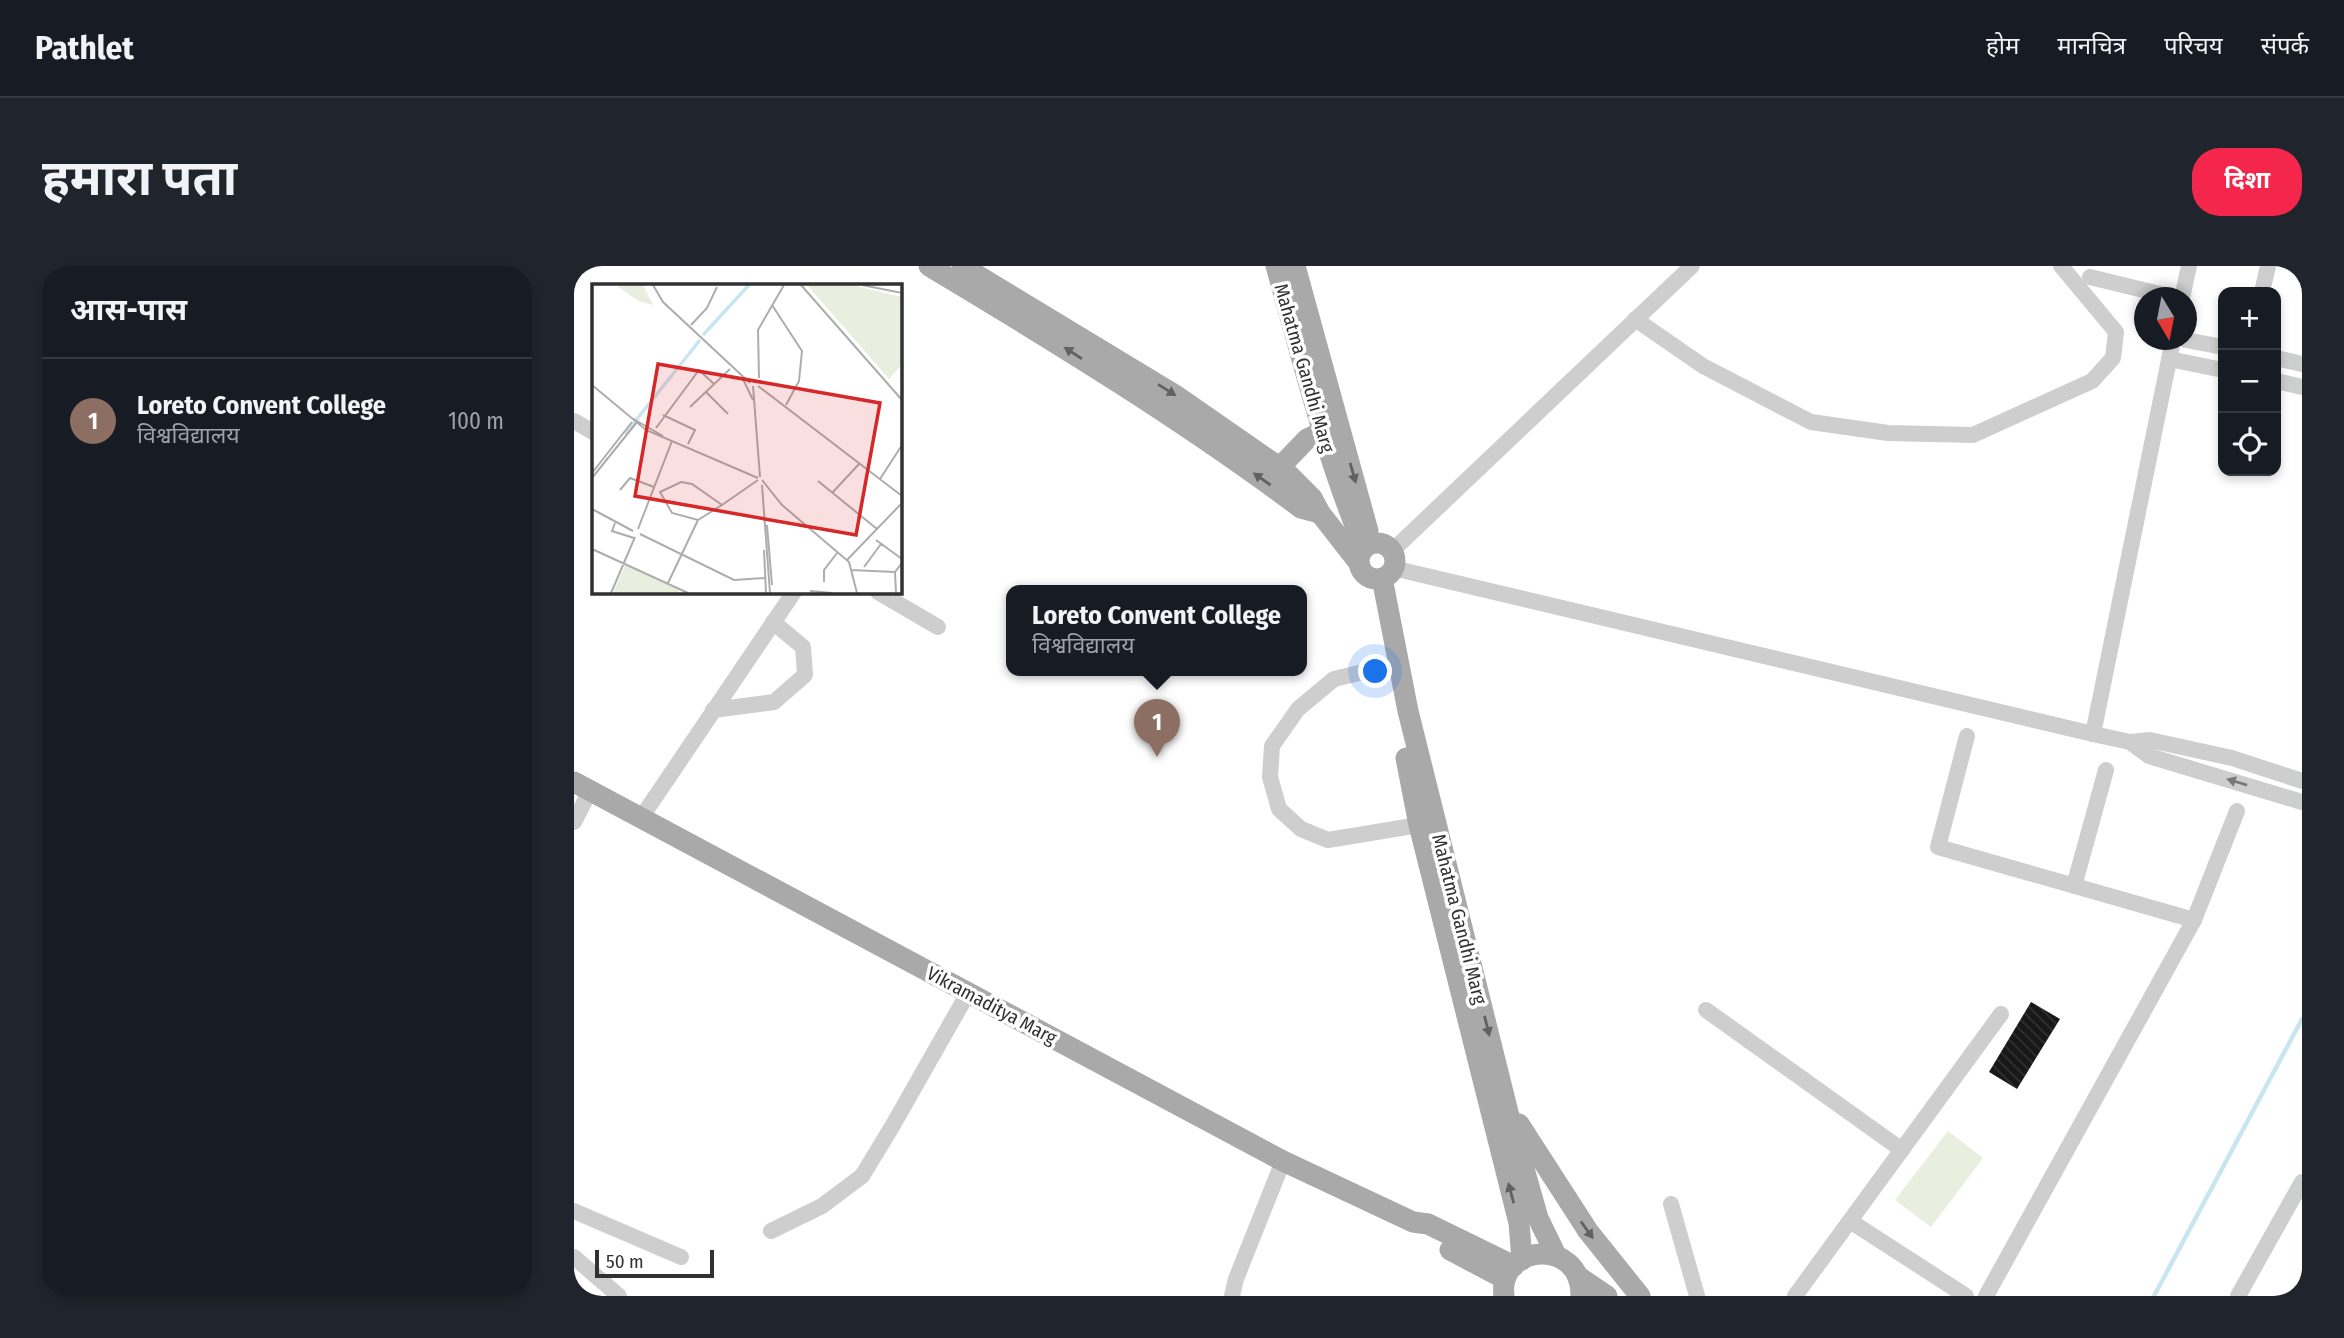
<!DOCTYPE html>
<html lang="hi">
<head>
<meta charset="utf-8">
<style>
	:root { --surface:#171b24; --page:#20242c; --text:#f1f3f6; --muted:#9ea1a6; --line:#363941; --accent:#f5264b }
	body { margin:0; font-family:"Fira Sans Condensed","Noto Sans Devanagari",sans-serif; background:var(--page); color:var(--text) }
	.controls { position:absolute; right:21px; top:21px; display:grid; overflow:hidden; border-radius:14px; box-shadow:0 4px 10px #0003 }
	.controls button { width:63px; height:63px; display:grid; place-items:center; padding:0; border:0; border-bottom:2px solid var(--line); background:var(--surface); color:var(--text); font:35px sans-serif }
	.compass { position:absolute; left:1560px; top:21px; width:63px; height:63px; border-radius:50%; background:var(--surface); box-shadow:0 4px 10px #0003; rotate:170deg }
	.scale { position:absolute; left:21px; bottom:18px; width:119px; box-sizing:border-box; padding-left:7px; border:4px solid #313131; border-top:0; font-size:19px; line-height:24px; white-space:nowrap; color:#313131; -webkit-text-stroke:5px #fff; paint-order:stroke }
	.you { position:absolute; left:802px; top:406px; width:24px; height:24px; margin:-18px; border:5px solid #fff; border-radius:50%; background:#1a73e8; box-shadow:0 0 0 10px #1a73e833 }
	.badge { display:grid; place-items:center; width:46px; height:46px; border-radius:50%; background:var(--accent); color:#fff; font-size:23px; font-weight:700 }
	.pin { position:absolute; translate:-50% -58px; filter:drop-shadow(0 2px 4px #0008) }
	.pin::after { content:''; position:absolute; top:37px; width:24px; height:21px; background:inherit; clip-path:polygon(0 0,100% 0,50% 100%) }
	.popup { position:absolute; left:432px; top:319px; width:301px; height:91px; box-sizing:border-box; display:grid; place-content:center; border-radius:14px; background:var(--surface); filter:drop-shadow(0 2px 5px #0005); font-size:23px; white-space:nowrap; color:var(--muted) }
	.popup b { font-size:26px; color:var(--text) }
	.popup::after { content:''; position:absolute; left:50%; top:100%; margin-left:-14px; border:14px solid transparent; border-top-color:var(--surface) }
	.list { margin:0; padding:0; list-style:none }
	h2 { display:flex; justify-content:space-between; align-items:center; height:91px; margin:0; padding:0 28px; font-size:30px }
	h2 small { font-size:23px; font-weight:400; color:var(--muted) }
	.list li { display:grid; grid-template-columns:46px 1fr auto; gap:21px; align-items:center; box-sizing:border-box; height:126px; padding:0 28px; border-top:2px solid var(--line) }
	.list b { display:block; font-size:26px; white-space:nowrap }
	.list p { margin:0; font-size:23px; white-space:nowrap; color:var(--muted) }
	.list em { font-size:23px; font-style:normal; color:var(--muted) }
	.icon { flex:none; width:38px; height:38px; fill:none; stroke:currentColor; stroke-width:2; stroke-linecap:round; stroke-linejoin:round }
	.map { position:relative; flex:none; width:1728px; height:1030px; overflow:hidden; border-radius:28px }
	header { display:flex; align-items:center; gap:42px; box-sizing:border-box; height:98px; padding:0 35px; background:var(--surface); border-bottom:2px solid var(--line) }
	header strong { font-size:33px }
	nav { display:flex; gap:38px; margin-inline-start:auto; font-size:24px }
	.intro { display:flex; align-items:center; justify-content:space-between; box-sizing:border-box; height:168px; padding:0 42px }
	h1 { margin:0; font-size:49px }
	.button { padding:18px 32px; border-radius:28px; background:var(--accent); color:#fff; font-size:24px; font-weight:700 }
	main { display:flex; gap:42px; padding:0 42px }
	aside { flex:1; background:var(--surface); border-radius:28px; box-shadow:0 4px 10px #0003 }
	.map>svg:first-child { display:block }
</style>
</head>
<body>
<header>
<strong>Pathlet</strong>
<nav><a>होम</a><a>मानचित्र</a><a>परिचय</a><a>संपर्क</a></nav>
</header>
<div class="intro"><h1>हमारा पता</h1><a class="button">दिशा</a></div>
<main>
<aside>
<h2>आस-पास<small></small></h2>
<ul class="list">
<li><span class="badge" style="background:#8d6e63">1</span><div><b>Loreto Convent College</b><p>विश्वविद्यालय</p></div><em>100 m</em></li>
</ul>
</aside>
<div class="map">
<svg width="1728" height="1030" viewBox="0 0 1728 1030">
	<defs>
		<pattern id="building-back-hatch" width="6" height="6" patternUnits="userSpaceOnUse" patternTransform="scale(1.75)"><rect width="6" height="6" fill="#181818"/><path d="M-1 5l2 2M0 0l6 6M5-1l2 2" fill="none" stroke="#313131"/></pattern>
	</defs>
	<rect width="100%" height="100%" fill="#fff"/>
	<polygon fill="#e9efde" points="1374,865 1409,892 1357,961 1321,934"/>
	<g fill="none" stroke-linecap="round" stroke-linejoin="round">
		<polyline stroke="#c9e5f0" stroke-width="4.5" points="1580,1030 1728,753"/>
	</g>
	<polygon fill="url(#building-back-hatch)" points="1457,736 1486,753 1443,823 1415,806"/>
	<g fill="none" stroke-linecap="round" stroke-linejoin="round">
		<g stroke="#cecece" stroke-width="16">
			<polyline points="1516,11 1602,32"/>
			<polyline points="1688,26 1694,0"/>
			<polyline points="1608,32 1615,0"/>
			<polyline points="1061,53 1129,100 1237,156 1314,167 1399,169 1518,115 1539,92 1542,66 1487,0"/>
			<polyline points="1612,74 1649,81"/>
			<polyline points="1702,92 1728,98"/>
			<polyline points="1595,93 1649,104"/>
			<polyline points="1702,115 1728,121"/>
			<polyline points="0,155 19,166"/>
			<polyline points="818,285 1118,0"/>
			<polyline points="819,302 1519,468 1556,476 1576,474 1658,492 1728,515"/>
			<polyline points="304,326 364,361"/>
			<polyline points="814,400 760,413 724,443 698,480 696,511 705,543 727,563 754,574 845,559"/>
			<polyline points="139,444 200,436 231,409 229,381 199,356"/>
			<polyline points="1519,468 1599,74"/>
			<polyline points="1393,470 1364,581 1620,654"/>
			<polyline points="1556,476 1575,490 1728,536"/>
			<polyline points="67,552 220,326"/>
			<polyline points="0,556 16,525"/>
			<polyline points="1500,620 1532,504"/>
			<polyline points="1132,744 1328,884"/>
			<polyline points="1097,938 1123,1030"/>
			<polyline points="0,945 107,991"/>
			<polyline points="1276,955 1392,1030"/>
			<polyline points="197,965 248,940 288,910 319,859 394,727"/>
			<polyline points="0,991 45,1030"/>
			<polyline points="658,1030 662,1013 709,895"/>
			<polyline points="1221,1030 1427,748"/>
			<polyline points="1412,1030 1620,654 1663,545"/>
			<polyline points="1664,1030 1728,916"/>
		</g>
		<g stroke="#a9a9a9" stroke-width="21">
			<path d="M355 0C482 76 609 154 727 242L746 247"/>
			<polyline points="388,0 601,129 712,206 738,232 746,247 785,297"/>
			<path d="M702 0C729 95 752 191 790 282"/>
			<polyline points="721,0 794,265"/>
			<polyline points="705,202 733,173 748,166"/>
			<circle cx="803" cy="295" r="18"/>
			<polyline points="808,312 834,445 934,846 964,952 982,989"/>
			<polyline points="832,492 845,559 945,957 948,994"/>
			<polyline points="0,516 709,895 839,956 854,958 940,1000"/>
			<polyline points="945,858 1014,965 1066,1030"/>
			<polyline points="876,984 931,1013"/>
			<polyline points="1005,1011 1033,1030"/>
			<path d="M930 1030C923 978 1008 970 1007 1030"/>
		</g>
	</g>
	<defs><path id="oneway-solid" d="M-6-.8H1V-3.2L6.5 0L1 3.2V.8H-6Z" transform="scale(1.75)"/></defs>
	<g fill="#616161">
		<use href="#oneway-solid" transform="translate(499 87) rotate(-147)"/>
		<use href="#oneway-solid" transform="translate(593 124) rotate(32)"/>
		<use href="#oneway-solid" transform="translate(779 207) rotate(74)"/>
		<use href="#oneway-solid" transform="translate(688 213) rotate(-145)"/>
		<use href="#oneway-solid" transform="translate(913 760) rotate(76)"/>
		<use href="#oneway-solid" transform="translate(937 927) rotate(-105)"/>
		<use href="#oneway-solid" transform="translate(1013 964) rotate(54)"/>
	</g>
	<use fill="#787878" href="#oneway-solid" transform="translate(1663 516) rotate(-163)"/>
	<g text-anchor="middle" stroke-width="7" stroke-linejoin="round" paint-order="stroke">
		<g font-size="19" fill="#313131" stroke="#fff">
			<text transform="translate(731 102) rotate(74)" y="7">Mahatma Gandhi Marg</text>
			<text transform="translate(886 653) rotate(76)" y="7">Mahatma Gandhi Marg</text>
			<text transform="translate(418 739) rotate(28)" y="7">Vikramaditya Marg</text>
		</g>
	</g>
	<g transform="translate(18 18)">
		<rect width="310" height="310" fill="#fff"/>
		<path d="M24 1H51L61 21 46 17ZM215 1H260L310 13V80L297 95Z" fill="#e9efde"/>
		<path d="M33 281 87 306 86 309H21Z" fill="#e9efde"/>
		<path fill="none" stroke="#c9e5f0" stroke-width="3.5" d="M111 51 157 1M33 150 108 56"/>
		<path fill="none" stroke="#adadad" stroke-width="2" d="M61 1 71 18 158 99M209 1 310 116M270 1 310 9M180 21 210 67 207 97 194 121M99 41 115 24 125 3M150 93 161 116M167 94 166 46 192 1M0 101 54 146 166 194M161 102 168 193M166 102 310 212M114 108 136 130M98 123 138 85M71 131 103 146 96 160M38 133 71 152M64 144 107 86 122 100M0 189 40 138M0 194 45 138M288 195 310 161M170 196 190 221 257 278 265 309M226 197 285 245M170 201 178 309M28 206 38 194 62 203M240 209 267 180M130 221 100 200 89 198 68 208 80 229 106 236 130 221 166 196M0 225 41 247M23 239 20 247 42 254M175 241 180 301M46 245 80 157M48 250 142 296 173 294M284 256 310 275M0 265 96 309M172 266 174 309M255 276 310 219M272 283 289 260M259 286 303 288M232 298V286L245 269M76 299 106 236M218 307 240 309M19 309 43 253M304 309 303 288 310 279"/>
		<path fill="#d62828" fill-opacity="0.15" stroke="#d62828" stroke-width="3.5" d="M66 80 288 119 264 251 43 212Z"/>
		<rect width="310" height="310" fill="none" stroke="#313131" stroke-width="3.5"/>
	</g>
</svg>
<div class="controls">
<button>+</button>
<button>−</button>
<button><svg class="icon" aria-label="locate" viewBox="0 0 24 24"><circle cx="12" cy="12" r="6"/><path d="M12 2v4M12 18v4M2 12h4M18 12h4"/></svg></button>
</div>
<svg class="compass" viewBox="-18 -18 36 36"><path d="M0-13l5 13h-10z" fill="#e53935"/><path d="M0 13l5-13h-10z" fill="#9ea1a6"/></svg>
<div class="scale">50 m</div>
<div class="you"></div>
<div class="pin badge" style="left:583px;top:491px;background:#8d6e63">1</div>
<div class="popup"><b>Loreto Convent College</b>विश्वविद्यालय</div>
</div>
</main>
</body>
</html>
